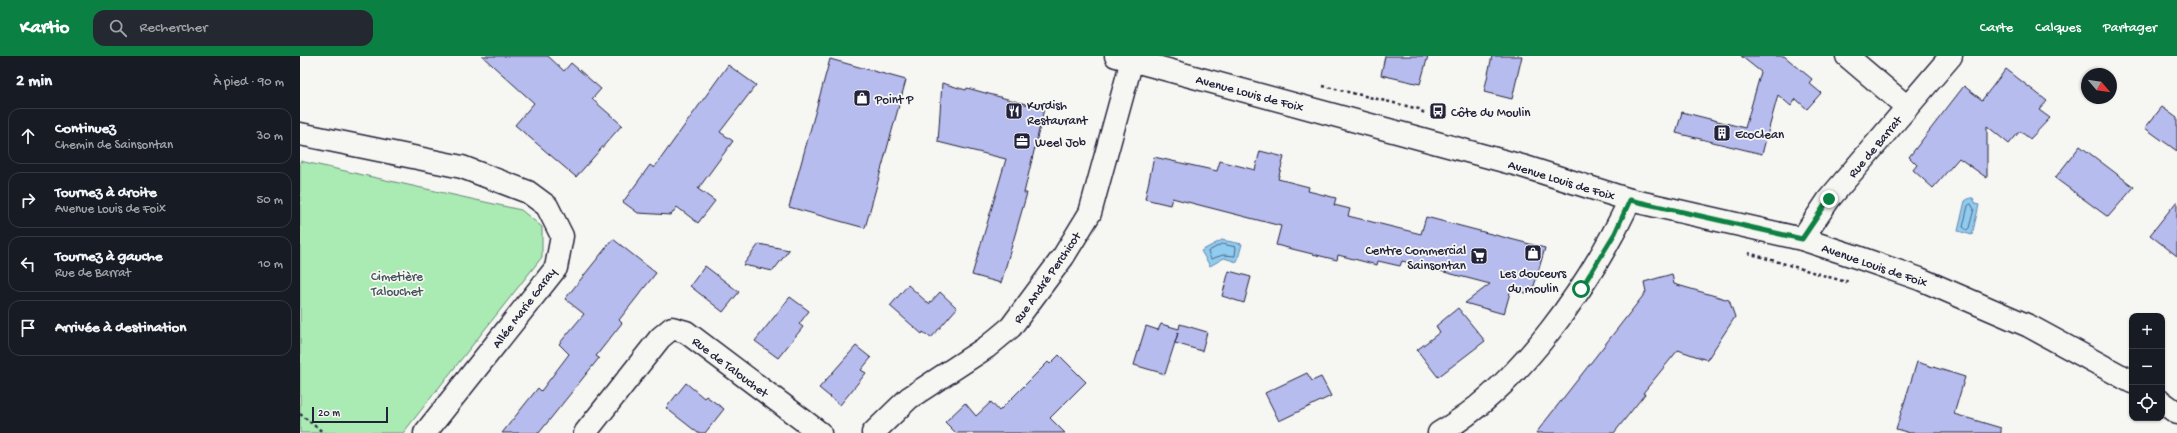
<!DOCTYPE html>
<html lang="fr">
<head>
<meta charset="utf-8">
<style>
	:root { --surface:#171b24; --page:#242831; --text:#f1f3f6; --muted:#9ea1a6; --line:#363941; --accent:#0b8043 }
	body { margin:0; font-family:"Gochi Hand",sans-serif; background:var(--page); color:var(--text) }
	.controls { position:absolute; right:12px; bottom:12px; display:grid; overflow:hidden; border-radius:8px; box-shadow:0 1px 3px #0004 }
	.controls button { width:36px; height:36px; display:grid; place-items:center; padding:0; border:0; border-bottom:1px solid var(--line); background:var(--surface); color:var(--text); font:20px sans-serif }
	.compass { position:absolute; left:1781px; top:12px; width:36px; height:36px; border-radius:50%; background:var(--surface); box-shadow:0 1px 3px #0004; rotate:119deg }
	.scale { position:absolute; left:12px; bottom:10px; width:76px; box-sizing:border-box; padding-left:4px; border:2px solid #22223b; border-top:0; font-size:11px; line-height:14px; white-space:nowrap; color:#22223b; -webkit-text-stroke:3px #f6f6f2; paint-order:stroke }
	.stop { position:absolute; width:12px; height:12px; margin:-9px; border:3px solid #0b8043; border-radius:50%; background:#fff }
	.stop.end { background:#0b8043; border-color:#fff; box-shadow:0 1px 4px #0008 }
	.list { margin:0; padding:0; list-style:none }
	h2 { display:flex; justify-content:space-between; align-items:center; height:52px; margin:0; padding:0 16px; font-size:17px }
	h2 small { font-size:13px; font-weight:400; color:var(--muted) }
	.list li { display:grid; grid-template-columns:26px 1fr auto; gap:12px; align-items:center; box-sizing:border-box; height:56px; margin:0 8px 8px; padding:0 8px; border:1px solid var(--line); border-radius:12px }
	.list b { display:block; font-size:15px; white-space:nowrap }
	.list p { margin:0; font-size:13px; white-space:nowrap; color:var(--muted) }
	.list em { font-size:13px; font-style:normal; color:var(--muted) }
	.icon { flex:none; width:22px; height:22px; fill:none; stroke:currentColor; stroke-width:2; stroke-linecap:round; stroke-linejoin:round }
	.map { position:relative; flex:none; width:1877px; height:377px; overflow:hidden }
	header { display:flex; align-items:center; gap:24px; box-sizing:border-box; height:56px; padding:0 20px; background:var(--accent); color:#fff }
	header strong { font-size:19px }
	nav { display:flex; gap:22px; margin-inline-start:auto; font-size:14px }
	.search { width:280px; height:36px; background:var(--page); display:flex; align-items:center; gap:10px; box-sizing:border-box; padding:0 14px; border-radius:12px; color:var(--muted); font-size:15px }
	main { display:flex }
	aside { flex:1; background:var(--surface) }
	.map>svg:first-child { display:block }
</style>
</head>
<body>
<header>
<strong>Kartio</strong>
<div class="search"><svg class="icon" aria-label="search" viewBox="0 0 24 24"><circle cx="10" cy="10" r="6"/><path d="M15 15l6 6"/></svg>Rechercher</div>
<nav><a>Carte</a><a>Calques</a><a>Partager</a></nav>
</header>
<main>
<aside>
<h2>2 min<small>À pied · 90 m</small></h2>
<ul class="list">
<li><svg class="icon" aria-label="ahead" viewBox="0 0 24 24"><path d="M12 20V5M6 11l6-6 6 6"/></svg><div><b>Continuez</b><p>Chemin de Sainsontan</p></div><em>30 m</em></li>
<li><svg class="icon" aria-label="right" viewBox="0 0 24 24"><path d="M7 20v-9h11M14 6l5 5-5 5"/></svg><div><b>Tournez à droite</b><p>Avenue Louis de Foix</p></div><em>50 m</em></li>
<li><svg class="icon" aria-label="left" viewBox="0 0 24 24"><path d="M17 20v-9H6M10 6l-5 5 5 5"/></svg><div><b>Tournez à gauche</b><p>Rue de Barrat</p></div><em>10 m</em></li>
<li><svg class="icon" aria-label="arrive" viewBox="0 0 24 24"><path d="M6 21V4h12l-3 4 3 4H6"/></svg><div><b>Arrivée à destination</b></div></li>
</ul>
</aside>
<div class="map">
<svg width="1877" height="377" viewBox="0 0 1877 377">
	<rect width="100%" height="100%" fill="#f6f6f2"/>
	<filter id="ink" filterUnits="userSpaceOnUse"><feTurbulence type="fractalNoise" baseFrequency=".025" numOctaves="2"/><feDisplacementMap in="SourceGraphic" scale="8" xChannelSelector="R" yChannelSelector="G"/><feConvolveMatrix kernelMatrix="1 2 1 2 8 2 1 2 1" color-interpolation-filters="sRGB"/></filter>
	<g filter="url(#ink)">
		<polygon fill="#aaeab3" stroke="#668677" points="0,105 221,154 242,171 242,201 103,377 0,377"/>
		<g fill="#90cbf0" stroke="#6487a8">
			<polygon points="1670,142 1673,142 1676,148 1679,149 1672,179 1658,175 1665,145"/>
			<polygon points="922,184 942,188 937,206 924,202 910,210 901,195"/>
		</g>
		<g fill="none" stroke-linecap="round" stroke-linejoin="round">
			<g stroke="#4e6683" stroke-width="1">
				<polygon points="1671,148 1674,153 1669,172 1667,174 1663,171 1668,150"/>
				<polygon points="922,188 936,191 935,200 923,199 911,203 908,196"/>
			</g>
		</g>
		<g fill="#b7bcee" stroke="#22223b">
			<polygon points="182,0 248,0 264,15 271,7 301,33 292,43 322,69 276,121 215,69 234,47"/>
			<polygon points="1085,0 1128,0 1120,28 1081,19"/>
			<polygon points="1192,0 1222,0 1212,43 1184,36"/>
			<polygon points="1441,0 1484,0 1512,23 1509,27 1521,37 1507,53 1496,43 1491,50 1478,39 1462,98 1376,77 1382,56 1445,72 1461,16"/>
			<polygon points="530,3 606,24 565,172 489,151"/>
			<polygon points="428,9 456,29 420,76 433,85 398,133 415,145 398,167 377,151 371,159 338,157 323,146 350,109 354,112"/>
			<polygon points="1706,13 1747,45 1739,54 1750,62 1730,83 1720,75 1709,88 1687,70 1687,122 1659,102 1633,132 1613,114 1617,109 1609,101 1664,30 1682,44"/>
			<polygon points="642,27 666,34 667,32 744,53 724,137 727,137 701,227 672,219 706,103 638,86"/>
			<polygon points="1862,51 1877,62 1877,95 1845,72"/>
			<polygon points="1780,90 1834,131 1808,161 1755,122"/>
			<polygon points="960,95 984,101 978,123 1009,131 1008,135 1036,142 1034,149 1050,153 1048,160 1121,178 1126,161 1245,192 1234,230 1226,237 1211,233 1204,258 1165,247 1190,228 1102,205 1100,210 1078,205 1077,209 1038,199 1037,204 976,189 981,170 872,142 870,149 845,143 854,101 917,115 920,105 955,114"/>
			<polygon points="1877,145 1877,200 1850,179"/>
			<polygon points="313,183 356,217 319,264 322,267 296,300 299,302 239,377 202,377 238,332 241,335 269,298 259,288 284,258 265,243"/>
			<polygon points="459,188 489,194 473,215 443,209"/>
			<polygon points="405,210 439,236 423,256 390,230"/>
			<polygon points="929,215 951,221 944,247 922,240"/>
			<polygon points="1372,218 1374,228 1429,244 1435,261 1407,304 1378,294 1343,337 1345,338 1314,377 1236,377 1346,236 1344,226"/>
			<polygon points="608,229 629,248 640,236 657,252 631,282 623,276 622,278 590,250"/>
			<polygon points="490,241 509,255 499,268 503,271 478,302 455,285"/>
			<polygon points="1158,252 1185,285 1138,321 1117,294 1140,276 1136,270"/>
			<polygon points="861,268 879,273 880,268 907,276 902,295 875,287 878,277 865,318 834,309 846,270 858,274"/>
			<polygon points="556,290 571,302 561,314 566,317 540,349 519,332"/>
			<polygon points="759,299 786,326 750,362 765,377 656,377 645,366 665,347 676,360 691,346 699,355 748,306 750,308"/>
			<polygon points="1617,306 1665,321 1654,358 1701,372 1701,377 1610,377 1596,373"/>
			<polygon points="1007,317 1012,325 1021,321 1031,340 979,365 965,337"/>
			<polygon points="386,327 404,342 406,340 424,353 405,377 398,377 366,352"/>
		</g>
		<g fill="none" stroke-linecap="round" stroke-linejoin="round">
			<g stroke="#22223b" stroke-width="25">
				<g id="minor">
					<polyline points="1547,0 1607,51"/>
					<polyline points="0,78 162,111 228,136 247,150 262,180 256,212 125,377"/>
					<polyline points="1502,183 1529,143 1651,0"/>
					<polyline points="285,377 360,282 372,272 386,276 520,377"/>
					<polyline points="573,377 609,342 687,291 711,271 763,201 790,157 832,4"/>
					<path d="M1139 377C1220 331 1291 227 1330 144"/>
				</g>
			</g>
			<g stroke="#22223b" stroke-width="25">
				<g id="major">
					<polyline points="816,0 1222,110 1330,144 1502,183 1557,201 1620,223 1729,270 1832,326"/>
					<polyline points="1862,346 1877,357"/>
				</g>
			</g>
			<g stroke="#22223b" stroke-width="2.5" stroke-dasharray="3 3" stroke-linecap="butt">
				<polyline points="1023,30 1119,53 1124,57"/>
				<polyline points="1448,197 1546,226 1547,224"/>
				<polyline points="0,358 24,377"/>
			</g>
			<use href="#minor" stroke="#f6f6f2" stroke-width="22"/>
			<use href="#major" stroke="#f6f6f2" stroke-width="22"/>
		</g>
	</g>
	<g fill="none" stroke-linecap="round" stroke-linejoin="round" filter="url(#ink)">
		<polyline stroke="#0b8043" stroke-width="5" points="1281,233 1315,177 1330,144 1502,183 1529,143"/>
	</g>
	<defs>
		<g id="shop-square" transform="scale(0.9)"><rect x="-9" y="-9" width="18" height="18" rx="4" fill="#22223b" stroke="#f6f6f2"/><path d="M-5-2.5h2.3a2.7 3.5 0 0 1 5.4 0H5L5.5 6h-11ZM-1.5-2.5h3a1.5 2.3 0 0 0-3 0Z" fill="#fff"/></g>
		<g id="restaurant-square" transform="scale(0.9)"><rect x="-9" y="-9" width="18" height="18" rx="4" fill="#22223b" stroke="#f6f6f2"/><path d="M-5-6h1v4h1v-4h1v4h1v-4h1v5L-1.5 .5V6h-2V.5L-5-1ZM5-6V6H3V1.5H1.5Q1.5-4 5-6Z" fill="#fff"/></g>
		<g id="bus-square" transform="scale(0.9)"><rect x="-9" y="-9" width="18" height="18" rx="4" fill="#22223b" stroke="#f6f6f2"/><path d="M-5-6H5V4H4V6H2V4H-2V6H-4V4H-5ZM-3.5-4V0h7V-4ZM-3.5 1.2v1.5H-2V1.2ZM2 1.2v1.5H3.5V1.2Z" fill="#fff"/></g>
		<g id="building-square" transform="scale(0.9)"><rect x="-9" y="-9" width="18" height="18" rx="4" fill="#22223b" stroke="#f6f6f2"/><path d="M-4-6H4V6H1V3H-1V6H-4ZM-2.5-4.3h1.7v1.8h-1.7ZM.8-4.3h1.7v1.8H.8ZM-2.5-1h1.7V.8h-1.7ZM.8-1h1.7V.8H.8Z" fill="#fff"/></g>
		<g id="office-square" transform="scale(0.9)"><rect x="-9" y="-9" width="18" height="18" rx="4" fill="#22223b" stroke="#f6f6f2"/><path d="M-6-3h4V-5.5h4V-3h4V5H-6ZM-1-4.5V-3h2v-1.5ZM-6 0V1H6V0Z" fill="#fff"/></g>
		<g id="supermarket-square" transform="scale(0.9)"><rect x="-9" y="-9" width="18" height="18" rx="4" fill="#22223b" stroke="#f6f6f2"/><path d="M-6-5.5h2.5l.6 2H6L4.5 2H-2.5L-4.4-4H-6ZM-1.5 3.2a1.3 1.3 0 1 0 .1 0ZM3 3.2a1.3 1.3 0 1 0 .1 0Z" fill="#fff"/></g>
	</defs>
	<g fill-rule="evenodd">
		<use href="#shop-square" x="562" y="42"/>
		<use href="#restaurant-square" x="714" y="55"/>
		<use href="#bus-square" x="1138" y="55"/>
		<use href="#building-square" x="1422" y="77"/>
		<use href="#office-square" x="722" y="85"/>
		<use href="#shop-square" x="1233" y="197"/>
		<use href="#supermarket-square" x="1179" y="200"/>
	</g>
	<g text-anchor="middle" stroke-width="3.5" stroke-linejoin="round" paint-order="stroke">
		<g font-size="13" fill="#22223b" stroke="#f6f6f2">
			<text transform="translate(950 36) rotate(15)" y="5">Avenue Louis de Foix</text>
			<text transform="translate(1574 90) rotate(-50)" y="5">Rue de Barrat</text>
			<text transform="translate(1262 123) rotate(17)" y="5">Avenue Louis de Foix</text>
			<text transform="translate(1575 208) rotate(19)" y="5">Avenue Louis de Foix</text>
			<text transform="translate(746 221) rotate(-55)" y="5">Rue André Perchicot</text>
			<text transform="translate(223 251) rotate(-53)" y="5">Allée Marie Garay</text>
			<text transform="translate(431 310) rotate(37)" y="5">Rue de Talouchet</text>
		</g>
		<g font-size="13" fill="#22223b" stroke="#f6f6f2" text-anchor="start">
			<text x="575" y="47">Point P</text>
			<text x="727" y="53">Kurdish<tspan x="727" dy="15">Restaurant</tspan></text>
			<text x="1151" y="60">Côte du Moulin</text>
			<text x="1435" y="82">EcoClean</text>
			<text x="735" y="90">Weel Job</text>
			<text x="1166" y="198" text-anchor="end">Centre Commercial<tspan x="1166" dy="15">Sainsontan</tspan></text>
			<text x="1233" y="221" text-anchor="middle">Les douceurs<tspan x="1233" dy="15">du moulin</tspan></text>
		</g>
		<g font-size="13" fill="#445459" stroke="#f6f6f2">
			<text x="97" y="224">Cimetière<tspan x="97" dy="15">Talouchet</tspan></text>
		</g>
	</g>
</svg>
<div class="controls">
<button>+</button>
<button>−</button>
<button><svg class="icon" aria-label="locate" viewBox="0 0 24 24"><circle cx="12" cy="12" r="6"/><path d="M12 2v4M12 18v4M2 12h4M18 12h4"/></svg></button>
</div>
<svg class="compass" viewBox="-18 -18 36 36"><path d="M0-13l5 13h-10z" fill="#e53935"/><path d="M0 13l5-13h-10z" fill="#9ea1a6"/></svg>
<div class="scale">20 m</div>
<div class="stop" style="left:1281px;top:233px"></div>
<div class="stop end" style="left:1529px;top:143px"></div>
</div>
</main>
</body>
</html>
